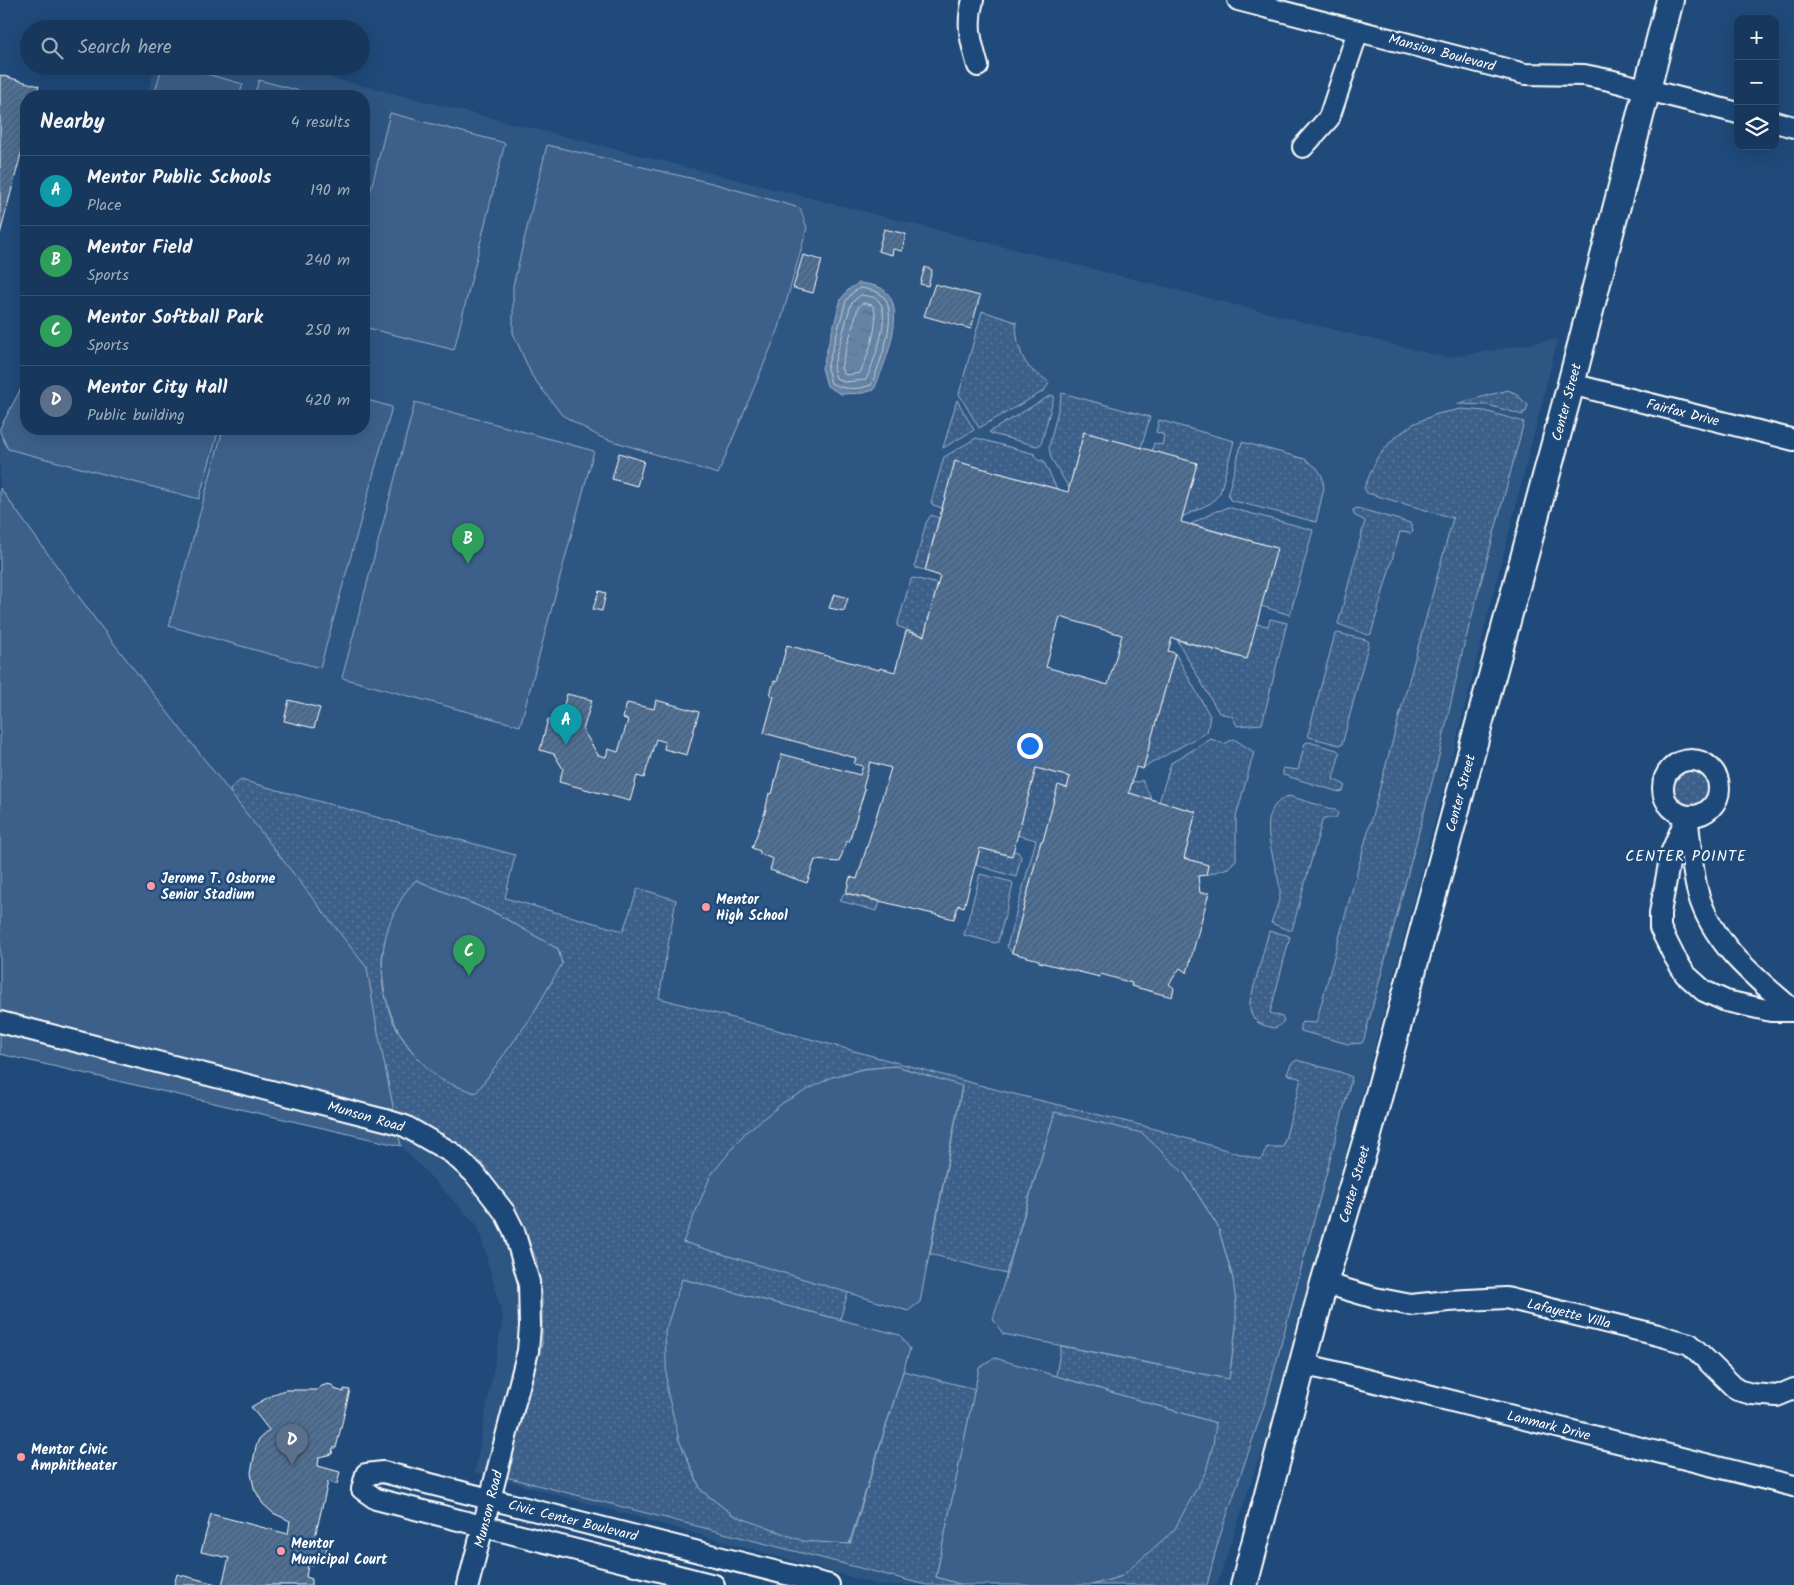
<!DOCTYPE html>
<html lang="en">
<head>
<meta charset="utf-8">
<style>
	:root { --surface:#17385c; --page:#203f62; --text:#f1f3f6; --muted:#9eacbb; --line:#365272; --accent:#ff9aa2 }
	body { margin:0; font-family:Kalam,sans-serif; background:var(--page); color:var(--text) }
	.controls { position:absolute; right:15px; top:15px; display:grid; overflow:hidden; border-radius:10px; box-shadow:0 5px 20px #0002 }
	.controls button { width:45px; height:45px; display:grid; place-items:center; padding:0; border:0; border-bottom:1px solid var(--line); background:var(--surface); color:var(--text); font:25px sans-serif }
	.you { position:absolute; left:1029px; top:745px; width:18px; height:18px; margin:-12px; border:4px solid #fff; border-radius:50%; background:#1a73e8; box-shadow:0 0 0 8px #1a73e833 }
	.badge { display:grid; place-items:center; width:32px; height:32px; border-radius:50%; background:var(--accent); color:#fff; font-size:16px; font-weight:700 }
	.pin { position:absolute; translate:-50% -41px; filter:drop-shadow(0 1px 2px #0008) }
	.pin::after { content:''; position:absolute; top:26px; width:18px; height:15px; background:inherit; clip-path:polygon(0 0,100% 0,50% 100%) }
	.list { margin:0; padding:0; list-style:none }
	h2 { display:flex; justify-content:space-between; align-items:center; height:65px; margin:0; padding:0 20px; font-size:21px }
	h2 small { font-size:16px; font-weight:400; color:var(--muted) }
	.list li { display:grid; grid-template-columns:32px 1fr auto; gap:15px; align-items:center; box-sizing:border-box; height:70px; padding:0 20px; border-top:1px solid var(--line) }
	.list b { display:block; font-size:19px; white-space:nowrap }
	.list p { margin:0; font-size:16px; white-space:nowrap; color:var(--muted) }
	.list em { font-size:16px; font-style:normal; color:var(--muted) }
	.icon { flex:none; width:28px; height:28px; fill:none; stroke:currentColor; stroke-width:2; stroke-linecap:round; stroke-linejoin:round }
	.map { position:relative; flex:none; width:1794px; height:1585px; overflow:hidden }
	.search { position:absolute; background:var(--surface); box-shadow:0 5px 20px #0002; left:20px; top:20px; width:350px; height:55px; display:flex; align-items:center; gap:12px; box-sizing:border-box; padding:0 18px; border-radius:28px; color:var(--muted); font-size:19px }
	.panel { position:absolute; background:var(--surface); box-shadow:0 5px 20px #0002; left:20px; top:90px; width:350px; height:345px; border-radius:20px }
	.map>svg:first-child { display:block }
</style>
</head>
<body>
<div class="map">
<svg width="1794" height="1585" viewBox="0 0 1794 1585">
	<defs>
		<pattern id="green-dots" width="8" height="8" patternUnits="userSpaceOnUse" patternTransform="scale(1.25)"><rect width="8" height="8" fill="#3c618b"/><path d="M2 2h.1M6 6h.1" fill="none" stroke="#59799c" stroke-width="1.8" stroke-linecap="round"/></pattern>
		<pattern id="water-ripples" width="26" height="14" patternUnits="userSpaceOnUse" patternTransform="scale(1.25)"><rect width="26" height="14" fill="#6583a4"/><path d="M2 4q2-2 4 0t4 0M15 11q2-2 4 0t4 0" fill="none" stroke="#5b6d81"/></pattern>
		<pattern id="building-hatch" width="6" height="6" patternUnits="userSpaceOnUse" patternTransform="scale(1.25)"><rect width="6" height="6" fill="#507197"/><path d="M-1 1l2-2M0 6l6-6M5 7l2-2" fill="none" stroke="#4e5b6a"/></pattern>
	</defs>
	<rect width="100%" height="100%" fill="#1f4a7a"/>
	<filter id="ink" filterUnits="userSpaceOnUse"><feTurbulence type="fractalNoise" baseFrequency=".02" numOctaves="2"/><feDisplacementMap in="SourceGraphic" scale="10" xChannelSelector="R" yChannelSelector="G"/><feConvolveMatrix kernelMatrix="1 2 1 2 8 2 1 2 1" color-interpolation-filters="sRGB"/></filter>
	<g filter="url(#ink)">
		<polygon fill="#2e5683" points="155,66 284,66 1447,358 1558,339 1451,761 1271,1433 1257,1464 1217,1585 879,1585 475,1472 503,1317 478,1226 401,1146 0,1054 0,428 26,379 26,429 364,429 364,96 147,96"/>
		<g fill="url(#green-dots)" stroke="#9eb0c5" fill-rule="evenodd">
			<path d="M982 311 1016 322C1016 338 1020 360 1033 371 1038 375 1045 378 1049 383L1044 391 979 428 959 394Z"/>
			<polygon points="1508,390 1515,393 1528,405 1526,412 1523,412 1523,415 1488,405 1456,404"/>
			<polygon points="1062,393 1150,417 1141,448 1084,432 1069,488 1051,458 1049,447"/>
			<polygon points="1051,395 1054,396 1053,400 1041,444 1037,446 992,434 989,432"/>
			<polygon points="957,400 974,430 943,448"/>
			<polygon points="1461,409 1485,411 1524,422 1463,649 1439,756 1364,1039 1362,1043 1348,1044 1301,1031 1300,1025 1302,1022 1316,1023 1453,518 1367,493 1364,488 1377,458 1393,439 1413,424 1437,414"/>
			<polygon points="1159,420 1234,441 1220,493 1211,503 1182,517 1197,463 1152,451 1154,443 1162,445 1164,435 1156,432"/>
			<polygon points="976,438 1035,454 1036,458 1039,461 1043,460 1057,489 955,461 942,508 933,505 931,502 944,457"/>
			<polygon points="1242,442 1305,459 1317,468 1322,476 1324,488 1316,522 1230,500 1228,493"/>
			<polygon points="1227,507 1313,530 1290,615 1261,606 1277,548 1191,524 1216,511 1222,510"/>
			<polygon points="1357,508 1410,523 1413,531 1411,533 1400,532 1371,634 1368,635 1338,624 1365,521 1354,515 1353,510"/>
			<polygon points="931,515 939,518 925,570 916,568 915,565 926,523"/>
			<polygon points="914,578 938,584 924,636 897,626 911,579"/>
			<polygon points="1270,619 1287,623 1262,724 1237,726 1232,716 1219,713 1177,640 1246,659 1256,624 1268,626"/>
			<polygon points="1338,633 1366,640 1369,642 1342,745 1339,745 1309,737 1308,734 1335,634"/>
			<polygon points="1175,653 1210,716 1207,732 1143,768"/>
			<polygon points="1211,739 1224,744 1234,739 1254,752 1236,817 1236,860 1228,868 1206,875 1208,865 1184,858 1196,812 1159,802 1171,763"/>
			<polygon points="1309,742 1337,750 1340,753 1333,779 1345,785 1343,791 1339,792 1283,775 1283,768 1298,770 1305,743"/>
			<path d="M1693 764C1714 773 1719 783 1708 805L1696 810H1682L1669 791C1672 771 1675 771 1693 764Z"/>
			<polygon points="1036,768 1070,777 1067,788 1059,786 1043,841 1041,841 1012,953 1007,946 1036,840 1017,835"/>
			<path d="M241 780 515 855 505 898 623 931 638 888 676 900 659 998 998 1090 1144 1126 1261 1160 1267 1147H1283L1301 1079 1287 1074 1291 1064 1297 1060 1340 1072 1352 1077 1267 1397 1218 1542 1207 1585H1092L1122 1576 1216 1423 1056 1376 1061 1346 1229 1379 1236 1327 1233 1279 1218 1227 1185 1174 1055 1112 1006 1274 930 1254 962 1087 896 1066 863 1069 832 1077 683 1242 848 1292 840 1320 682 1279 679 1440 701 1490 733 1515 850 1544 903 1371 975 1389 936 1577 963 1585H926L506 1477 542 1344V1297L536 1259 520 1218 485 1170 445 1136 410 1118 369 1104 229 797 231 788ZM416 880 497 914 558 949 562 964 440 1079 411 1050 398 1032 390 1014 383 988 382 958 385 940Z"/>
			<polygon points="1142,780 1152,800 1129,793 1132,781 1138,782"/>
			<path d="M1289 796 1335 810 1338 813 1336 818H1323L1292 930H1288L1271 923C1274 913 1281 900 1280 890 1277 862 1251 809 1289 796Z"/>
			<polygon points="980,848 1011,856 1013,851 1018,852 1021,857 1016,877 976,865"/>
			<polygon points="980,874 1012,882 1013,885 998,942 995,943 964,935"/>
			<polygon points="844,893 880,902 877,911 840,901"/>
			<path d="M1269 931 1287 935 1290 937 1270 1013 1282 1017 1284 1021C1281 1023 1278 1028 1274 1028 1273 1028 1267 1026 1266 1026 1253 1022 1249 1015 1250 1001Z"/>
		</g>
		<g fill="#3c618b" stroke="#9eb0c5">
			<polygon points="162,66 177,66 243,84 239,96 154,96"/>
			<polygon points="259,80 319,96 254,96"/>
			<polygon points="390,113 505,143 454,350 364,327 364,217"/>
			<polygon points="547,145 712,183 800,208 807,228 779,328 718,474 600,437 562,415 532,376 513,333 513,286"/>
			<polygon points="26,379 26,429 219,429 199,499 8,449 0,432 0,428"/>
			<polygon points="364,399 392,407 320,668 169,626 223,429 364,429"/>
			<polygon points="415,402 594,451 520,726 342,678"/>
			<polygon points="0,488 98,623 367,968 376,1022 401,1146 0,1054"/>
			<path d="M416 880 497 914 558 949 562 964 530 1019 476 1093C465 1089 451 1085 440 1079 432 1074 425 1065 418 1058 378 1014 370 949 402 898 405 891 411 886 416 880Z"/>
			<polygon points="896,1066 962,1086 920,1302 908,1311 683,1242 711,1175 745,1133 784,1102 832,1077 863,1069"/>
			<polygon points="1055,1112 1142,1133 1185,1174 1218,1227 1233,1279 1236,1304 1236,1327 1229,1379 1003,1334 993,1319"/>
			<polygon points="682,1279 900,1335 910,1349 849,1544 803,1541 733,1515 701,1490 679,1440 667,1390 665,1332"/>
			<polygon points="995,1358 1216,1423 1213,1445 1206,1471 1174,1530 1122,1576 1092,1585 963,1585 936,1577 979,1368"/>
		</g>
		<path fill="url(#water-ripples)" stroke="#a3b5c8" d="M859 283C866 284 875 285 881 288 911 305 883 367 874 390L863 393 841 394 827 386 822 368 841 299 849 289Z"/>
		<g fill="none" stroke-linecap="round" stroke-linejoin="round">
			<g stroke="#c1cddb" stroke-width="1">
				<path d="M860 288C866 289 874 290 879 293 903 307 879 366 871 385 858 390 843 390 831 383L827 368 846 301 852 293Z"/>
				<path d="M861 295C867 296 875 296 879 301 892 317 873 363 866 380L844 382 836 378 833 368 851 304Z"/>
				<path d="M863 303 872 305C882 319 867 359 860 373L846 375 843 373 841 367 858 308Z"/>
			</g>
		</g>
		<g fill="url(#building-hatch)" stroke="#fff" fill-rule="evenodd">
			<polygon points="0,75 39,86 36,96 26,96 26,135 0,234"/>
			<polygon points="884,229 906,234 902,251 893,249 892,255 878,251"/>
			<polygon points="803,255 822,260 813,293 793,288"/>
			<polygon points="925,267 932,270 928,286 920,284"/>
			<polygon points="935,284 980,296 971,329 924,316"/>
			<path d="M1084 432 1197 463 1181 522 1277 548 1247 659 1172 638 1168 651 1175 653 1143 769 1136 767 1129 793 1196 812 1184 858 1208 865 1206 875 1198 876 1200 893H1209L1187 973 1180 968 1169 984 1174 988 1172 997 1131 986 1132 983 1101 974 1100 977 1039 962V960L1012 953 1041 841H1043L1058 785 1067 788 1070 777 1036 768 1012 856 980 848 964 907 958 905 954 919 846 893 850 877 857 879 891 768 870 762 863 788 865 789 849 842 847 841 839 862 815 860 807 883 770 870 773 859 760 854V851L752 848 765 812 769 793 772 794 782 754 860 775 863 766 854 764 856 758 764 733 774 696 770 695 774 681 777 682 787 645 879 670 880 668 895 672 906 631 924 636 940 576 925 571 955 461 1068 492ZM1060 617 1122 635 1108 685 1046 667Z"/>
			<polygon points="619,453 644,461 637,486 612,479"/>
			<polygon points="599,591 606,593 602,611 593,609"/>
			<polygon points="834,594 848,598 844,611 829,608"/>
			<polygon points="567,694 592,700 583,730 598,755 606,757 608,749 618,752 628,720 623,718 627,703 654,709 656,700 699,712 687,755 664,749 665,742 656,739 644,778 637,776 630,801 559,782 563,769 554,754 540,750 548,719 559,722"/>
			<polygon points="289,700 320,708 314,728 284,721"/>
			<polygon points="328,1384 334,1386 334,1389 344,1392 344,1389 350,1390 336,1448 333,1448 332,1454 319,1457 318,1466 340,1472 337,1484 328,1482 314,1541 319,1542 318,1546 327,1548 323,1563 314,1561 313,1566 308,1565 306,1577 312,1579 311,1585 222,1585 229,1558 201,1552 211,1514 288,1534 290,1521 273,1513 263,1504 254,1488 251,1473 256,1446 259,1439 269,1430 251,1407 274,1394 285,1390 317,1390 322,1386"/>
			<polygon points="177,1574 220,1585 174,1585"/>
		</g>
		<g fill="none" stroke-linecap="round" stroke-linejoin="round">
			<g stroke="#fff" stroke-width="24">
				<g id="minor">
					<path d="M973 0C966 25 971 42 978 66"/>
					<polyline points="1238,0 1525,74 1584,75 1609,80 1738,113"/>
					<polyline points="1775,122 1794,127"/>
					<polyline points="1303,147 1329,118 1358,31"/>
					<polyline points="1571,384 1794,440"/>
					<circle cx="1691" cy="788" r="28"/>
					<polyline points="1687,816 1671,853 1660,913 1660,928 1674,956 1685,974 1704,991 1726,1001 1771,1011 1794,1011"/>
					<path d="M1687 816C1691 842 1691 868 1698 893 1712 944 1755 977 1794 1011"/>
					<polyline points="0,1022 389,1121 405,1126 452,1153 474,1173 505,1213 514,1231 529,1282 530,1326 528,1351 468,1585"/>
					<polyline points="1324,1283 1375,1298 1411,1305 1448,1301 1506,1298 1658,1335 1690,1344 1737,1390 1752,1394 1777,1396 1794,1389"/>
					<polyline points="1303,1364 1794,1486"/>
					<polyline points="714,1585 376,1499 362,1489 366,1474 383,1472 829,1585"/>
				</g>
			</g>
			<g stroke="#fff" stroke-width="30">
				<polyline id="major" points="1244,1585 1324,1283 1368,1135 1571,384 1670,0"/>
			</g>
			<use href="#minor" stroke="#1f4a7a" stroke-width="20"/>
			<use href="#major" stroke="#1f4a7a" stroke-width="26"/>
		</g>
	</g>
	<g fill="#ff9aa2" stroke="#1f4a7a" stroke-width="2">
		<circle cx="151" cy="886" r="5"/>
		<circle cx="706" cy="907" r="5"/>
		<circle cx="21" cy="1457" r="5"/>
		<circle cx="281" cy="1551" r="5"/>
	</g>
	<g text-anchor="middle" stroke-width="5" stroke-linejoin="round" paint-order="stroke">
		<g font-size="14" fill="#fff" stroke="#1f4a7a">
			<text transform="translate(1442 52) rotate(15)" y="5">Mansion Boulevard</text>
			<text transform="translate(1566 402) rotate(-75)" y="5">Center Street</text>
			<text transform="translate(1683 412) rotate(14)" y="5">Fairfax Drive</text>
			<text transform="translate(1460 793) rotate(-75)" y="5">Center Street</text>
			<text transform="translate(366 1116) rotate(16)" y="5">Munson Road</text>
			<text transform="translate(1354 1184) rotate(-74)" y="5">Center Street</text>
			<text transform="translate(1569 1313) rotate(14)" y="5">Lafayette Villa</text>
			<text transform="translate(1549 1425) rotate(14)" y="5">Lanmark Drive</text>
			<text transform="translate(488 1509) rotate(-76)" y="5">Munson Road</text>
			<text transform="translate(573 1520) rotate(14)" y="5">Civic Center Boulevard</text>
		</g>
		<g font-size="14" font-weight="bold" fill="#fff" stroke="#1f4a7a" text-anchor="start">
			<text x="161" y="883">Jerome T. Osborne<tspan x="161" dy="16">Senior Stadium</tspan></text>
			<text x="716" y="904">Mentor<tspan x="716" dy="16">High School</tspan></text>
			<text x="31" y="1454">Mentor Civic<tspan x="31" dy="16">Amphitheater</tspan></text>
			<text x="291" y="1548">Mentor<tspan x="291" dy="16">Municipal Court</tspan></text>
		</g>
		<g font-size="15" letter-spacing="1" fill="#fff" stroke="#1f4a7a">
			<text x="1686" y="861">CENTER POINTE</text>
		</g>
	</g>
</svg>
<div class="controls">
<button>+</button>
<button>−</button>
<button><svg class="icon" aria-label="layers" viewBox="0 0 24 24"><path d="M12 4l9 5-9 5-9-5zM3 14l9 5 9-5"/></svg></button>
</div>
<div class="you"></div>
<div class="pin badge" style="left:566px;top:745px;background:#0f9aa8">A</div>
<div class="pin badge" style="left:468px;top:564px;background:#2e9e5b">B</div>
<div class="pin badge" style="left:469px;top:976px;background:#2e9e5b">C</div>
<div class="pin badge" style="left:292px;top:1465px;background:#5c6f8a">D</div>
<div class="search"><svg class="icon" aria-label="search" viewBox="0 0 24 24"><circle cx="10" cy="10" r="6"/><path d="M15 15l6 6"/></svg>Search here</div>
<section class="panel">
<h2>Nearby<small>4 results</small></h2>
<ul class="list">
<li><span class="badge" style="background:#0f9aa8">A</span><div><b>Mentor Public Schools</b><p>Place</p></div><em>190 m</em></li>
<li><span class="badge" style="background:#2e9e5b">B</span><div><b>Mentor Field</b><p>Sports</p></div><em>240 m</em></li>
<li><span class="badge" style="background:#2e9e5b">C</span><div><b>Mentor Softball Park</b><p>Sports</p></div><em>250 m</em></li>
<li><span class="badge" style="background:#5c6f8a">D</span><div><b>Mentor City Hall</b><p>Public building</p></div><em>420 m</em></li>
</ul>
</section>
</div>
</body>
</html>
